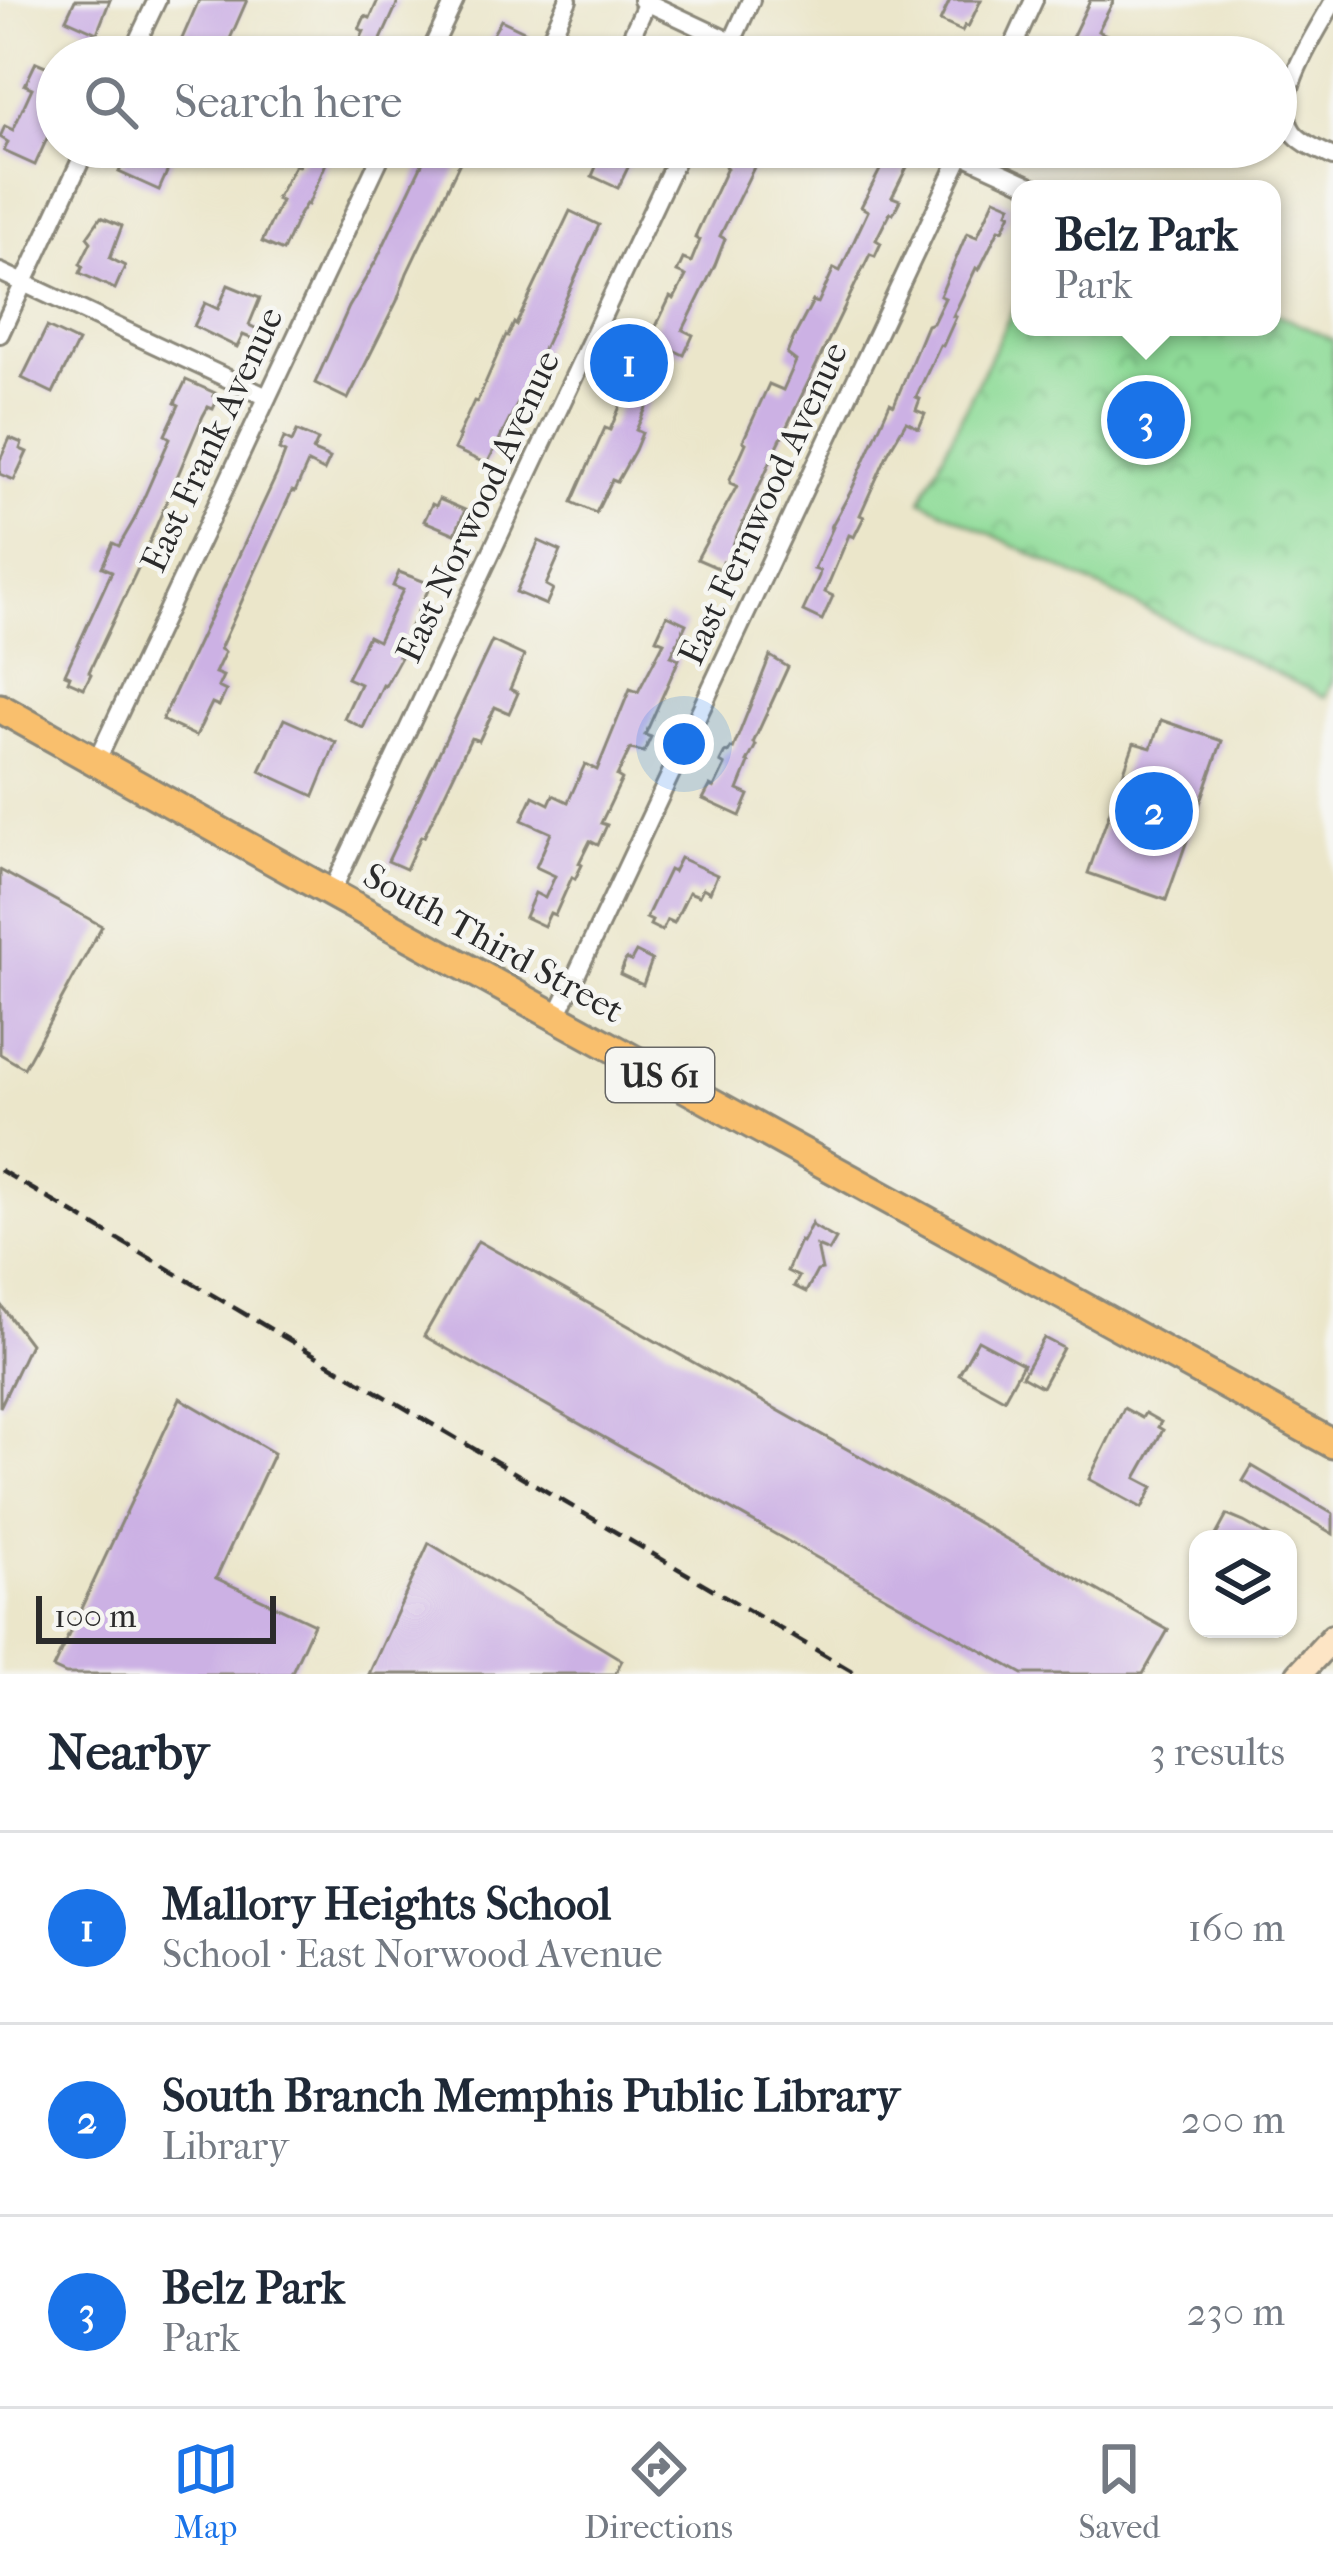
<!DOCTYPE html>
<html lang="en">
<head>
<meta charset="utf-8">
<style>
	:root { --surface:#fff; --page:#f2f2f3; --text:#1f2937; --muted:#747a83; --line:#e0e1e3; --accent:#1a73e8 }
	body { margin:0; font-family:"IM FELL French Canon",serif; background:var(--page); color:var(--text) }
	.controls { position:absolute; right:36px; bottom:36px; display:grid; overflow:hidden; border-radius:24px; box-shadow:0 3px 9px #0004 }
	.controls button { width:108px; height:108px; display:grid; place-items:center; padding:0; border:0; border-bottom:3px solid var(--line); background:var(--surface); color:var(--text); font:60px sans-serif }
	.scale { position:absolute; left:36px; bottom:30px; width:240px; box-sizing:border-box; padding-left:12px; border:6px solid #2b2b2b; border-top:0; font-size:33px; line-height:42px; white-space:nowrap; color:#2b2b2b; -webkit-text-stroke:9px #f6f6f2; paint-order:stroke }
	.you { position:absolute; left:684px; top:744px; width:42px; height:42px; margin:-30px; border:9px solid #fff; border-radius:50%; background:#1a73e8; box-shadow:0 0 0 18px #1a73e833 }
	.badge { display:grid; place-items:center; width:78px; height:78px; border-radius:50%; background:var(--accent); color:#fff; font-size:39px; font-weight:700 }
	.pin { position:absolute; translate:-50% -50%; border:6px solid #fff; box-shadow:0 3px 12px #0006 }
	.popup { position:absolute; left:1011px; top:180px; width:270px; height:156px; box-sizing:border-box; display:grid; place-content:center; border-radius:24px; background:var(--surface); filter:drop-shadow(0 3px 9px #0005); font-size:39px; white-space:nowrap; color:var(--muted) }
	.popup b { font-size:45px; color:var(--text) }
	.popup::after { content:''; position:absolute; left:50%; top:100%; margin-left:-24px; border:24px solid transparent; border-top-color:var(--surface) }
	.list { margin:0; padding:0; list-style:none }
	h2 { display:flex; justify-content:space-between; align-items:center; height:156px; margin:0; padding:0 48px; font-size:51px }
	h2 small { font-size:39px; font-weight:400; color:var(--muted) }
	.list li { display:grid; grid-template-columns:78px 1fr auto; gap:36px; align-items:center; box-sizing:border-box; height:192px; padding:0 48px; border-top:3px solid var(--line) }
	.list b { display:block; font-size:45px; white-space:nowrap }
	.list p { margin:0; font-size:39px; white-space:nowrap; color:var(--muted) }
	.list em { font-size:39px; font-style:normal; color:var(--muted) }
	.icon { flex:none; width:66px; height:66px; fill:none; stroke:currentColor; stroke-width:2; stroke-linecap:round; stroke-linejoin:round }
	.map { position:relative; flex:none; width:1333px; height:1674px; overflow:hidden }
	.search { position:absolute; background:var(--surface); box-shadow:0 3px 9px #0004; left:36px; right:36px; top:36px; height:132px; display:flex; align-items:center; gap:30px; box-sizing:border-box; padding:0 42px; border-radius:66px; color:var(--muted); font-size:45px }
	.sheet { height:732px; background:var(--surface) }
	nav { display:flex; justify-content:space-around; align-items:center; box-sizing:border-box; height:168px; border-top:3px solid var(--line); background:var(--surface); font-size:33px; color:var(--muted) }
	nav a { display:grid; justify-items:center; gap:6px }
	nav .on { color:var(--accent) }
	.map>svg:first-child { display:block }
</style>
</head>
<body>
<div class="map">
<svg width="1333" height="1674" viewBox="0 0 1333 1674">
	<defs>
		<pattern id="park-crowns" width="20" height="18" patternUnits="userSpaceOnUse" patternTransform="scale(3)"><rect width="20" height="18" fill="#90dc99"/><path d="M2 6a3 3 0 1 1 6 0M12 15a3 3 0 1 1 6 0" fill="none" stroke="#7cbd84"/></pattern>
	</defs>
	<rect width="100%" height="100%" fill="#f6f6f2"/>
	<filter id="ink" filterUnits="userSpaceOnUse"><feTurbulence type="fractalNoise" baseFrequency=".00833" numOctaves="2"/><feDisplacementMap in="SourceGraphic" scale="24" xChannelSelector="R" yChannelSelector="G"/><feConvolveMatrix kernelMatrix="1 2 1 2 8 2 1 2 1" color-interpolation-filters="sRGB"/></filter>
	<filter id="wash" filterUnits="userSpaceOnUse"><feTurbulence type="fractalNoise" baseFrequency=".004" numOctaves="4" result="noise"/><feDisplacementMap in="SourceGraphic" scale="48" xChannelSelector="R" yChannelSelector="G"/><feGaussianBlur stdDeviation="2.7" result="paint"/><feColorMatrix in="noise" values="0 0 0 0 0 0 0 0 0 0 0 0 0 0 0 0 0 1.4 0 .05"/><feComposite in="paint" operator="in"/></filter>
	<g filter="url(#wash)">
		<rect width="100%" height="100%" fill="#ebe6ca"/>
		<polygon fill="url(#park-crowns)" stroke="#5e8462" stroke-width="3" points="1020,295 1020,327 1272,327 1272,312 1333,340 1333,679 1325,697 921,500"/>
		<g id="blocks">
			<g fill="#ccb1e4">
				<polygon points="75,0 110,0 97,33 66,19"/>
				<polygon points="199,0 247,0 222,57 201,50 197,57 174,57"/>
				<polygon points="378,0 399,0 373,57 352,57 364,31 359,29 365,16 370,18"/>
				<polygon points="950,0 981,0 968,27 965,25 962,31 940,21"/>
				<polygon points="1090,0 1114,0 1098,31 1107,35 1097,56 1089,52 1088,55 1068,46"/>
				<polygon points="501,20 528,33 520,50 515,48 512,57 493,57 483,52"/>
				<polygon points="36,62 57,71 57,116 35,165 4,151 8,142 0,137 5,126 13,130 32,88 25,85"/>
				<polygon points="131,147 178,147 159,190 119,172"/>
				<polygon points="308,147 333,147 308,205 306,204 299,215 283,251 262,242 281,201 276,199 295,165 299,166"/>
				<polygon points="430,147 461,160 407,273 397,301 348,399 315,383 349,307 377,259"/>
				<polygon points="611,147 627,147 636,151 618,188 592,176 599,160 603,162"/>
				<polygon points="734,147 764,147 720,236 725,239 715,265 683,330 693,335 684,355 650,339 670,297 674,299 686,276 677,272 683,259 691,262 700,240 695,238 697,232 727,168 725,167"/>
				<polygon points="893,148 912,157 892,197 900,200 893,214 890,212 876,240 881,243 875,256 870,254 776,449 731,549 735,551 729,565 723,562 720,569 697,559 737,486 730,483 730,479 746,443 743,441 769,384 783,390 796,361 787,354 793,339 813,301 818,303 834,268 840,271 868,211 861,207 882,166 878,164 883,152 890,155"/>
				<polygon points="995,198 1011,205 1008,212 1011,213 1003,230 999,229 979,270 976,268 953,316 956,317 943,346 940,345 916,397 920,399 916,410 925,414 919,428 906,422 888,453 860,515 864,517 854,537 849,535 825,592 833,596 822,620 803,611 819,576 820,571 814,569 833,527 831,527 851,491 890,403 894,405 927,325 933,323 945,298 940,296 967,233 977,237"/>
				<polygon points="570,211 599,225 525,389 487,464 454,449 460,437 458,436 474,401 477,402 506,335 508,336 514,323 516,325"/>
				<polygon points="101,217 122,226 110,258 125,266 115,289 80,273 83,266 80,264 91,242 87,237"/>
				<polygon points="228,285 260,298 249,325 271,336 267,345 243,335 237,347 194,326 205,303 218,309"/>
				<polygon points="47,327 78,342 53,393 22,378"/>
				<polygon points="186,380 215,393 213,396 218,398 213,409 208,407 203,416 141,562 89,672 91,674 84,688 68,681 70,676 65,674 112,571 102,567 113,543 119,546 134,520 170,438 165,435 179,405 175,403"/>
				<polygon points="631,383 653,393 636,430 642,433 635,450 617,482 612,480 596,513 572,502 605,428 610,430 621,404 618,402 625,388 628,389"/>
				<polygon points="297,431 318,440 313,451 330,458 324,471 308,463 295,492 292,491 220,649 225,652 215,673 223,676 218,687 226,691 219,706 212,703 196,736 162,720 277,474 285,453 279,450 284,438 292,442"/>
				<polygon points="10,438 22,443 20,449 27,452 14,480 0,474 0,460"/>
				<polygon points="439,499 465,510 455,534 424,521 432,504 436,506"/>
				<polygon points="539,541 561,551 546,585 553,589 546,605 516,592"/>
				<polygon points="399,572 431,584 399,651 398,656 401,657 385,686 383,685 363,728 344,718 360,684 347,678 368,636 378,641 403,590 393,586"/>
				<polygon points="667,615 686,624 671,656 679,659 645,735 651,737 644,752 630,749 617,776 622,779 601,823 607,825 598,845 590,841 579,863 582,865 575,879 572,877 555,915 550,913 544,926 525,917 535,893 545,898 555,876 536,867 551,833 522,820 533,796 549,804 553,795 568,802 585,764 597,770 630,689 638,692 664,642 656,639"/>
				<polygon points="492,641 524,656 510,689 518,693 509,713 495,707 479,741 471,738 424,837 421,836 406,869 388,861"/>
				<polygon points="770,656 788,667 753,743 756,745 747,762 749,763 738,790 749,795 740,816 703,799 710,786 714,788 725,765 720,762 725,752 728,753 731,748 733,749"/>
				<polygon points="284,719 336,742 314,796 260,771"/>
				<polygon points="1161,720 1222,741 1166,900 1088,873 1134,743 1151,748"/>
				<polygon points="680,858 717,875 710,892 703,888 699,896 689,892 674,923 667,920 662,931 650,925 652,921 646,918 669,870 673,872"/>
				<polygon points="0,870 102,926 24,1068 0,1054"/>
				<polygon points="636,952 652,960 643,985 620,974 626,959 631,961"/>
				<polygon points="812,1223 813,1226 836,1239 829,1251 817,1246 822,1270 817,1271 806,1292 794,1286 799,1277 787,1271 800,1241 802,1242"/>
				<polygon points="478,1241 1168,1630 1143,1674 1023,1674 424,1336"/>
				<polygon points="0,1304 30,1344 0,1407"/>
				<polygon points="1044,1338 1063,1348 1042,1387 1022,1376"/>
				<polygon points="978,1340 1023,1364 1004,1399 959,1374"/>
				<polygon points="180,1398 274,1453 216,1578 314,1624 291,1674 66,1674 53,1668"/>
				<polygon points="1124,1408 1142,1418 1145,1413 1161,1422 1158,1427 1163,1430 1136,1478 1153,1487 1142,1508 1089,1479"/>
				<polygon points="1252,1466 1333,1514 1333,1534 1243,1481"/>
				<polygon points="1227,1515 1244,1522 1274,1539 1214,1539"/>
				<polygon points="429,1543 622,1660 615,1674 369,1674"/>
			</g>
		</g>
	</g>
	<g filter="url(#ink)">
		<use href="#blocks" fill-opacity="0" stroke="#8b887a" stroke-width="3"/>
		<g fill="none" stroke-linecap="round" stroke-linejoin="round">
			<g stroke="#8b887a" stroke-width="22">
				<g id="street">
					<polyline points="642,0 763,57"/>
					<path d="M1333 2C1317 32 1269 100 1293 132 1302 144 1320 150 1333 157"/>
					<polyline points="130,57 157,0"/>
					<polyline points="428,57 455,0"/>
					<polyline points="542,57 568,0"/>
					<polyline points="622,57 647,2"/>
					<polyline points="725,57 751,0"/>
					<polyline points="1008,57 1034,0"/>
					<polyline points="946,147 1038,189"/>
					<polyline points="576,155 580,147"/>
					<polyline points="0,272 267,397"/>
					<polyline points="0,334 87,147"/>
					<polyline points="97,760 385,147"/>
					<polyline points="331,893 682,147"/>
					<polyline points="556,1018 965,147"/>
				</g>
			</g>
			<g stroke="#8b887a" stroke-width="30">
				<polyline id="secondary" points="1299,1674 1333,1637"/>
			</g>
			<g stroke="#8b887a" stroke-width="33">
				<polyline id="primary" points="0,708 331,893 1333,1444"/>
			</g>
			<use href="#street" stroke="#fff" stroke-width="16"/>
			<use href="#secondary" stroke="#fde5c5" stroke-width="24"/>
			<use href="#primary" stroke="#f9bf6d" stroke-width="27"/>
			<polyline stroke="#2b2b2b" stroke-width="4.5" stroke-dasharray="18 9" stroke-linecap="butt" points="0,1170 857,1674"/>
		</g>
	</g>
	<g text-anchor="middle" stroke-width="9" stroke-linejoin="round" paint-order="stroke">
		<rect fill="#f6f6f2" stroke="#686867" stroke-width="3" x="606" y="1048" width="108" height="54" rx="9"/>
		<g font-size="33" font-weight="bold" fill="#2b2b2b">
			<text x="660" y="1087">US 61</text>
		</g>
		<g font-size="36" fill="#2b2b2b" stroke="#f6f6f2">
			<text transform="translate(211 439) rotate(-65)" y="13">East Frank Avenue</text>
			<text transform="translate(762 503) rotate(-65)" y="13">East Fernwood Avenue</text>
			<text transform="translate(477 506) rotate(-65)" y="13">East Norwood Avenue</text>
			<text transform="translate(494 942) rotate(29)" y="13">South Third Street</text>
		</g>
	</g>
</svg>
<div class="controls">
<button><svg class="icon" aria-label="layers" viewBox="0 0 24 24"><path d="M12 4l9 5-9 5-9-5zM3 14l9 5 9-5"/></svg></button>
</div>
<div class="scale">100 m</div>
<div class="you"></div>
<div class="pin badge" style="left:629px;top:363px">1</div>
<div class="pin badge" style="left:1154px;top:811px">2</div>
<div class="pin badge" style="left:1146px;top:420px">3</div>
<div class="popup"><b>Belz Park</b>Park</div>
<div class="search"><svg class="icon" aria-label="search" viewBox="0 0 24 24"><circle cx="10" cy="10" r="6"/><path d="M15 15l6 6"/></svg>Search here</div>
</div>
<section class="sheet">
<h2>Nearby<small>3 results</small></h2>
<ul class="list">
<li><span class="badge">1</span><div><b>Mallory Heights School</b><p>School · East Norwood Avenue</p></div><em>160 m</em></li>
<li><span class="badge">2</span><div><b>South Branch Memphis Public Library</b><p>Library</p></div><em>200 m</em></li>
<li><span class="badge">3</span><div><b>Belz Park</b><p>Park</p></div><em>230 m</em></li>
</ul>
</section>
<nav>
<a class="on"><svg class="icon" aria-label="map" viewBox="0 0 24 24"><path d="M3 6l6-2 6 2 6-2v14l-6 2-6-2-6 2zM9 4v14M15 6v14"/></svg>Map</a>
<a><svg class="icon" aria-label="directions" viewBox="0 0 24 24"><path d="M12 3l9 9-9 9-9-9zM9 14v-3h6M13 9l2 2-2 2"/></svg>Directions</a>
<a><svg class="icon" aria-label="saved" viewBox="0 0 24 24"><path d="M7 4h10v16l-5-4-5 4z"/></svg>Saved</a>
</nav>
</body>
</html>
